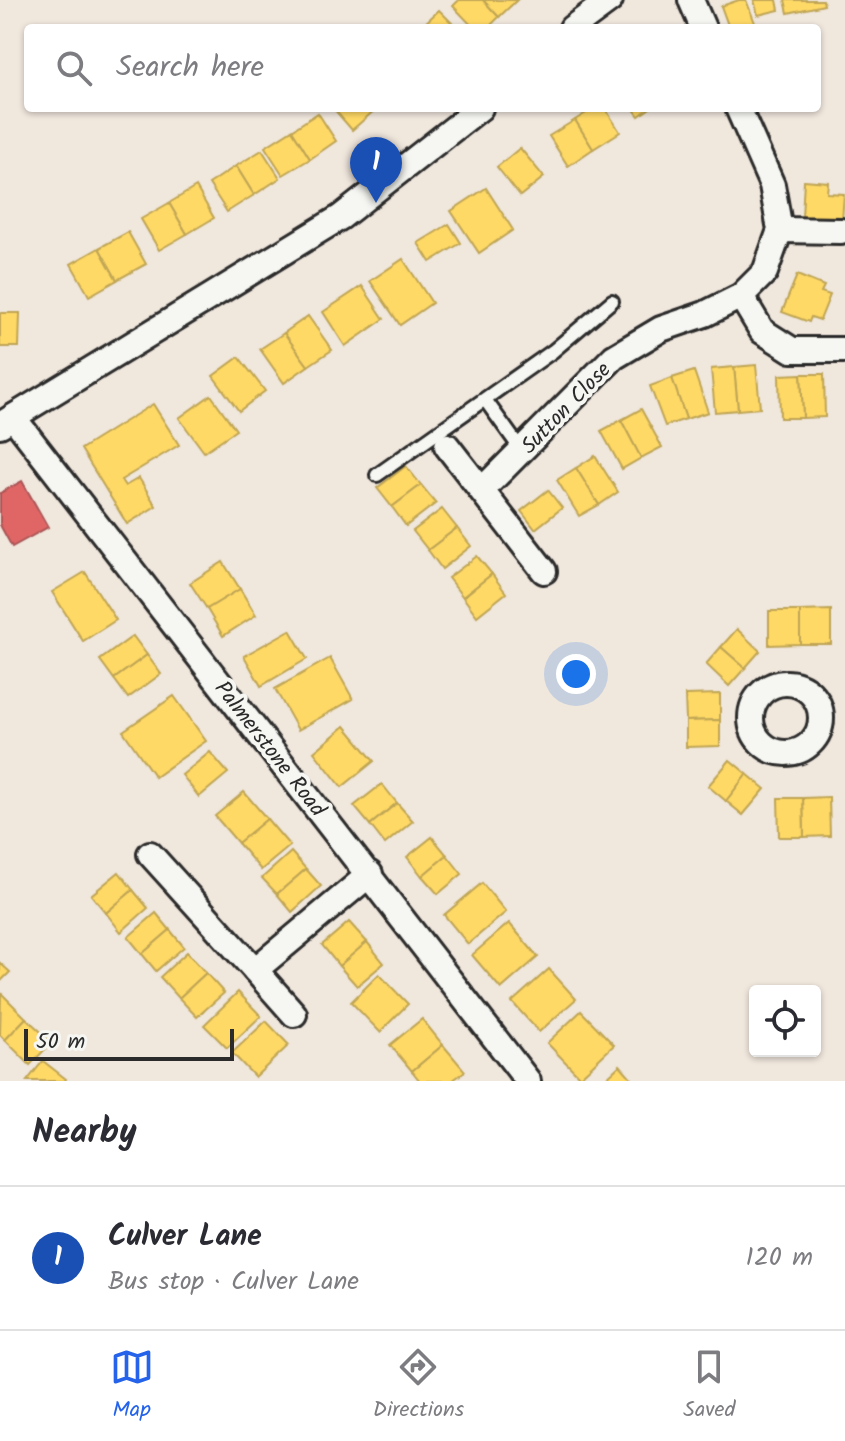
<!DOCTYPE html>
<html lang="en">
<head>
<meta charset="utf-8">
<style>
	:root { --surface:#fff; --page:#f7f7f7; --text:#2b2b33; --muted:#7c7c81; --line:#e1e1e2; --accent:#2563eb }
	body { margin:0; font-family:Kalam,sans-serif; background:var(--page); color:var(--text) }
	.controls { position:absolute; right:24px; bottom:24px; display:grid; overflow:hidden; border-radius:8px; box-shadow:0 2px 6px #0004 }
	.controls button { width:72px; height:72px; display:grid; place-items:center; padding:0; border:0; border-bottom:2px solid var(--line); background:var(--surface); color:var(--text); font:40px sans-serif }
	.scale { position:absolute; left:24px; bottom:20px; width:210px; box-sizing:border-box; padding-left:8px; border:4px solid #2b2b2b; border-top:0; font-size:22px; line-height:28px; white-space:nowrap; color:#2b2b2b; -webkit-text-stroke:6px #f6f6f2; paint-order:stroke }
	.you { position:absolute; left:576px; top:674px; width:28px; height:28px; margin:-20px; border:6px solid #fff; border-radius:50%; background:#1a73e8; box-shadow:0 0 0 12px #1a73e833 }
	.badge { display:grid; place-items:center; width:52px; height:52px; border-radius:50%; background:var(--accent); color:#fff; font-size:26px; font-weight:700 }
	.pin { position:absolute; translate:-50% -66px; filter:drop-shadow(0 2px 4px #0008) }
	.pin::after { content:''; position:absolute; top:42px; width:28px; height:24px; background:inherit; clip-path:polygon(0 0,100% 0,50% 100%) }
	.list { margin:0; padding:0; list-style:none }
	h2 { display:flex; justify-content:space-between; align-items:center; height:104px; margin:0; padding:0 32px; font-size:34px }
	h2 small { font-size:26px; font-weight:400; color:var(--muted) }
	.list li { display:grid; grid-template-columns:52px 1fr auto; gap:24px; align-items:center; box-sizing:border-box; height:144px; padding:0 32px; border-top:2px solid var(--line) }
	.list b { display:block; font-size:30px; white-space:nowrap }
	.list p { margin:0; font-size:26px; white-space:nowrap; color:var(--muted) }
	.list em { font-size:26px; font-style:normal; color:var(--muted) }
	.icon { flex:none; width:44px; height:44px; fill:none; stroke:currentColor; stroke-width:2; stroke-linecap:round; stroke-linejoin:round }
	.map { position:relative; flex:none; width:845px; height:1081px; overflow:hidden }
	.search { position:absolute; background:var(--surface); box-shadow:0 2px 6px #0004; left:24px; right:24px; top:24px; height:88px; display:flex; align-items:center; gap:20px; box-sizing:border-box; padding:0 28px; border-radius:8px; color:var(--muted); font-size:30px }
	.sheet { height:248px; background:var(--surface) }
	nav { display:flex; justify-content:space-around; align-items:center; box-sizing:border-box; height:112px; border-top:2px solid var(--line); background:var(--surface); font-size:22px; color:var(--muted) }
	nav a { display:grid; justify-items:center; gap:4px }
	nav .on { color:var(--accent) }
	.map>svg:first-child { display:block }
</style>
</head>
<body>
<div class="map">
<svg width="845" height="1081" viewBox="0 0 845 1081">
	<rect width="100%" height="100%" fill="#f0e7dd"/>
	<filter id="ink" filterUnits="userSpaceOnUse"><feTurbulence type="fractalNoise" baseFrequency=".0125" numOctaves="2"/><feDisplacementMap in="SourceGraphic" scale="16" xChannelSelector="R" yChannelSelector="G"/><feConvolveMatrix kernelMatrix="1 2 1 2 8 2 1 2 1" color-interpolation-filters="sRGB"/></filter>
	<g filter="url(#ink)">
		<g fill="#ffd966" stroke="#bfa554" stroke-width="2">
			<polygon points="459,0 483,0 499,17 488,28 474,28 453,6"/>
			<polygon points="483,0 517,0 499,17"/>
			<polygon points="739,0 746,0 757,28 729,28 721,6"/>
			<polygon points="754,0 777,0 779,10 758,15"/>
			<polygon points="785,0 823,0 824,5 788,13"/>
			<polygon points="439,10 457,28 420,28"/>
			<polygon points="333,108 373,108 375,110 352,130"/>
			<polygon points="594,108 605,108 620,132 593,149 575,120"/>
			<polygon points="633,108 650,108 639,116"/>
			<polygon points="318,113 336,141 310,159 292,130"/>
			<polygon points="575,120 593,149 568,166 549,136"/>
			<polygon points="292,130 310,159 283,175 265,147"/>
			<polygon points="520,148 544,177 520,196 497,167"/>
			<polygon points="262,150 280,178 254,195 236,166"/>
			<polygon points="236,166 254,195 227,212 209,184"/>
			<polygon points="804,180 828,182 827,193 844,194 842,220 802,217"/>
			<polygon points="196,187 214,218 187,234 169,203"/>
			<polygon points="486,188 513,230 479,253 451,211"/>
			<polygon points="169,203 187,234 159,250 141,219"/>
			<polygon points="449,224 461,243 430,262 418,243"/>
			<polygon points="128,232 146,264 117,280 99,248"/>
			<polygon points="99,248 117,280 89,296 71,264"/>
			<polygon points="403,259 432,303 400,325 370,281"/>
			<polygon points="797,275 824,286 821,292 830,295 820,320 811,317 809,322 782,312"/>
			<polygon points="362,286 384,319 345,346 323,312"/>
			<polygon points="0,313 20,313 19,347 0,347"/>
			<polygon points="308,316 332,350 308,366 284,333"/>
			<polygon points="284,333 308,366 284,383 260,349"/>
			<polygon points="239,357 265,391 239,411 213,376"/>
			<polygon points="756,365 760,408 738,410 734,367"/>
			<polygon points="734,367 738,410 715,412 711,369"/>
			<polygon points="694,371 708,412 686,419 672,378"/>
			<polygon points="801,374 824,374 825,417 803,418"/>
			<polygon points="801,374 803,418 780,418 779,375"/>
			<polygon points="672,378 686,419 665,426 650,386"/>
			<polygon points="211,395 236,430 204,452 179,418"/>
			<polygon points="153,404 179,445 121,480 125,486 139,478 156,506 127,524 81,449"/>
			<polygon points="641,409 662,447 641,458 621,420"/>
			<polygon points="621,420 641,458 622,469 601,431"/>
			<polygon points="595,456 618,492 599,505 576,468"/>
			<polygon points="406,466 421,485 392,507 377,488"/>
			<polygon points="576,468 599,505 579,516 557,480"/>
			<polygon points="421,485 436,503 406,526 392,507"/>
			<polygon points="548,490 562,508 535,529 521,511"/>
			<polygon points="442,509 457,528 428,550 413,531"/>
			<polygon points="457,528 471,546 442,569 428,550"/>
			<polygon points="477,556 492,574 463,597 448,578"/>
			<polygon points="223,562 240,589 207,609 190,583"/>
			<polygon points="85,572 116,620 83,641 52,592"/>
			<polygon points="492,574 506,593 477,616 463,597"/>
			<polygon points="240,589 256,615 223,636 207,609"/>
			<polygon points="831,610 831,644 800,644 800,611"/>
			<polygon points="769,611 800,611 800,644 769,645"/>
			<polygon points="737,629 760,651 745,668 721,647"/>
			<polygon points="290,630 307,659 261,686 244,656"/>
			<polygon points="133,636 147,655 114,679 100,660"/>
			<polygon points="721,647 745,668 729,686 706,664"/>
			<polygon points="147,655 161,674 128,698 114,679"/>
			<polygon points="330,658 353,699 298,730 275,689"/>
			<polygon points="720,694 720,720 686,721 685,695"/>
			<polygon points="174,696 206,741 155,777 123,731"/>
			<polygon points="720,720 720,746 686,747 686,721"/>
			<polygon points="345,726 374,761 342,787 314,752"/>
			<polygon points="210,752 228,773 199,797 182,775"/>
			<polygon points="730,760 747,774 726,801 708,786"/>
			<polygon points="747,774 765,789 743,815 726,801"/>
			<polygon points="382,784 397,803 370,825 354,806"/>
			<polygon points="244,792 267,819 238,843 215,816"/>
			<polygon points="829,797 830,836 804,837 803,798"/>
			<polygon points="778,798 803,798 804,837 779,837"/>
			<polygon points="397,803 413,821 385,844 370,825"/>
			<polygon points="267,819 290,846 261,870 238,843"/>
			<polygon points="432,837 447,855 422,876 407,857"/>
			<polygon points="291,852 306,869 277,894 262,878"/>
			<polygon points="447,855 462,874 438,894 422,876"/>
			<polygon points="306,869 321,886 292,912 277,894"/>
			<polygon points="119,872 133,890 106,913 91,895"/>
			<polygon points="482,883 506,912 468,944 444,915"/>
			<polygon points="133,890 148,908 121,932 106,913"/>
			<polygon points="156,913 170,930 142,954 128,937"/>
			<polygon points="349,922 367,942 339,966 322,945"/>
			<polygon points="509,923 538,957 501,989 472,955"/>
			<polygon points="170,930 184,947 156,971 142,954"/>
			<polygon points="367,942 384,963 357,986 339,966"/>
			<polygon points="187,952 206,973 179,998 160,977"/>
			<polygon points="0,963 10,972 0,982"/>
			<polygon points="549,969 576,999 539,1032 512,1002"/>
			<polygon points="206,973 224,993 197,1017 179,998"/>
			<polygon points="379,974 408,1004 380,1032 351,1002"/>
			<polygon points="238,992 261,1016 227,1048 204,1025"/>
			<polygon points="1,993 26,1018 5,1040 0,1035"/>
			<polygon points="581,1011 614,1045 580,1077 547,1043"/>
			<polygon points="26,1018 52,1042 30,1065 5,1040"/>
			<polygon points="422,1019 443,1045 412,1071 390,1045"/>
			<polygon points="266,1021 289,1045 255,1077 232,1053"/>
			<polygon points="443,1045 465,1071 452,1081 420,1081 412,1071"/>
			<polygon points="43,1061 66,1079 65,1081 27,1081"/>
			<polygon points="620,1065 634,1081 603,1081"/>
		</g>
		<polygon fill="#e06666" stroke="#aa5454" stroke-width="2" points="22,481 48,527 12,547 0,525 0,493"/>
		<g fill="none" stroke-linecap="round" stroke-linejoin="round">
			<g stroke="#2b2b2b" stroke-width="18">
				<g id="service">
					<polyline points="486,401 522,451"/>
					<polyline points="377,475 553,351 612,301"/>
				</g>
			</g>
			<g stroke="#2b2b2b" stroke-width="30">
				<g id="minor">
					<polyline points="691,0 703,28"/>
					<polyline points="572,28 610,0"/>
					<polyline points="780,230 841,231"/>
					<polyline points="741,296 762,331 792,350 845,350"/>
					<polyline points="13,417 528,1081"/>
					<polyline points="0,425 341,217 480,108"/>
					<polyline points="447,446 544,571"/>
					<polyline points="483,489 614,357 661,329 705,314 741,296 765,272 780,230 772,185 738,108"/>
					<circle cx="786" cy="718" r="35"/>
					<polyline points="150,854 255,970 370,874"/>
					<polyline points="255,970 294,1014"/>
				</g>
			</g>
			<use href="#service" stroke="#f6f6f2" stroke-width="12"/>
			<use href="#minor" stroke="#f6f6f2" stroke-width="24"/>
		</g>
	</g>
	<g text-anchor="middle" stroke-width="8" stroke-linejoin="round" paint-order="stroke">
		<g font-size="22" fill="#2b2b2b" stroke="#f6f6f2">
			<text transform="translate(565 407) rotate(-46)" y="8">Sutton Close</text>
			<text transform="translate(271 748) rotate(52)" y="8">Palmerstone Road</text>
		</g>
	</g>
</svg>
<div class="controls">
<button><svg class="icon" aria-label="locate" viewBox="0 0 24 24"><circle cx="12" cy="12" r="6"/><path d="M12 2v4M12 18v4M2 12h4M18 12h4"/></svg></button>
</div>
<div class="scale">50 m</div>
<div class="you"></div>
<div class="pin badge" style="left:376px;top:203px;background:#1a4fb4">1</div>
<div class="search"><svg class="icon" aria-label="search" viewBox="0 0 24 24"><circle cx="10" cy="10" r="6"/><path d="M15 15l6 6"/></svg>Search here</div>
</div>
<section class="sheet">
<h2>Nearby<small></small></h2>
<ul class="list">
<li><span class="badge" style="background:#1a4fb4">1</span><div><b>Culver Lane</b><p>Bus stop · Culver Lane</p></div><em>120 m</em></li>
</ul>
</section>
<nav>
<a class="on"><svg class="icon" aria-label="map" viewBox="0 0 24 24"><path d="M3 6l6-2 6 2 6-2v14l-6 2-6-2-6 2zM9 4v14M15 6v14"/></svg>Map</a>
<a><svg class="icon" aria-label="directions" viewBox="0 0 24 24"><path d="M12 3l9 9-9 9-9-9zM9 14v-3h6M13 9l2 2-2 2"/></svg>Directions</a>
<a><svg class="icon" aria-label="saved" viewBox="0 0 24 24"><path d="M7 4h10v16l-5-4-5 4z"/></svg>Saved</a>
</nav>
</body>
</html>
